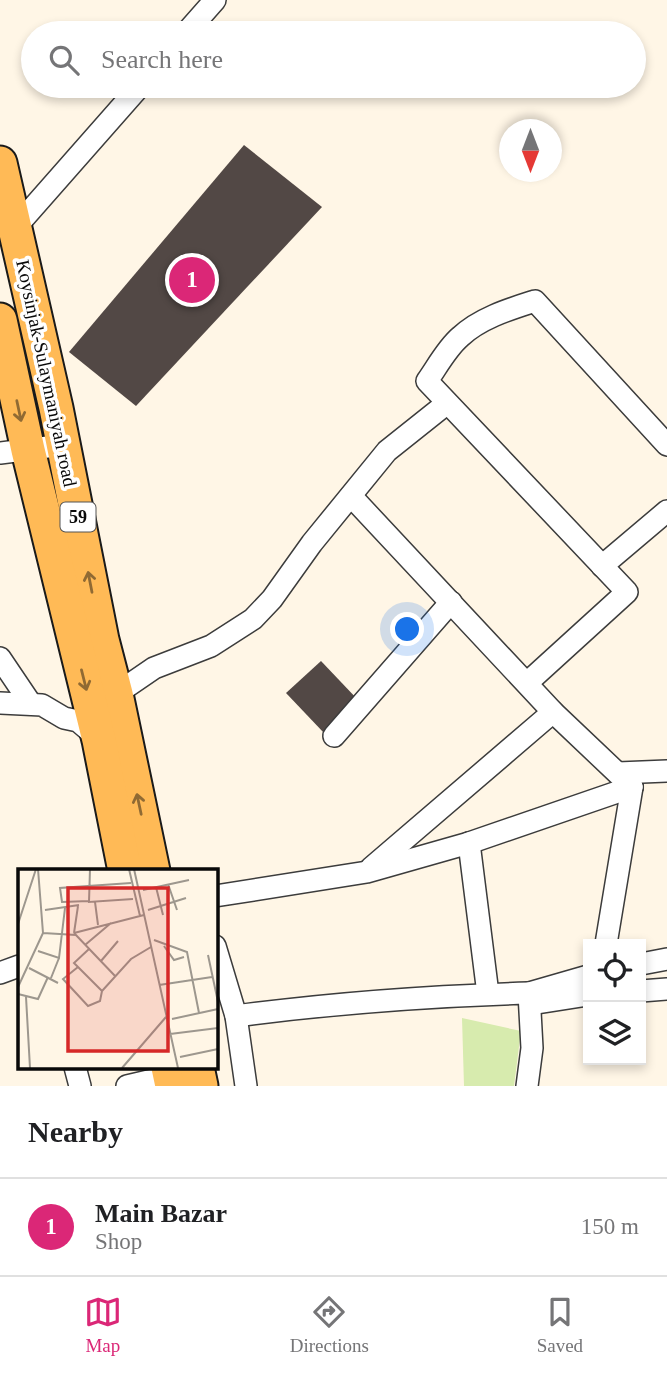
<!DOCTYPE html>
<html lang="en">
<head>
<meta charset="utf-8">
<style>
	:root { --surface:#fff; --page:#f2f2f2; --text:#202124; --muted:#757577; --line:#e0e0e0; --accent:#db2777 }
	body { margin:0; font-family:"Times New Roman",serif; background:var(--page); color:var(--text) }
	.controls { position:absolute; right:21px; bottom:21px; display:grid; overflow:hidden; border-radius:0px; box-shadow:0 4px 10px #0003 }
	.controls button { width:63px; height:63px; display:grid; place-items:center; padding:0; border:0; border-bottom:2px solid var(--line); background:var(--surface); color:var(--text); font:35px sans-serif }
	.compass { position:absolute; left:499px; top:119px; width:63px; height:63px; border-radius:50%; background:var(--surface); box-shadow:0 4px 10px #0003; rotate:180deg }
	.you { position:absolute; left:408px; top:630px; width:24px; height:24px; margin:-18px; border:5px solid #fff; border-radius:50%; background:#1a73e8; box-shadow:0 0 0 10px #1a73e833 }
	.badge { display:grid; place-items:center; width:46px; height:46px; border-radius:50%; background:var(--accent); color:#fff; font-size:23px; font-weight:700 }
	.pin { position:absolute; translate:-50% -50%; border:4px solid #fff; box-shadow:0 2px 7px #0006 }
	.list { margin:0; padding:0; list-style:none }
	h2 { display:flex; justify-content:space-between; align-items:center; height:91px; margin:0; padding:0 28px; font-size:30px }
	h2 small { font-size:23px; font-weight:400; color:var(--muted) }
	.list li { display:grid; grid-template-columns:46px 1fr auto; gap:21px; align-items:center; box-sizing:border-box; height:98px; padding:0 28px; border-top:2px solid var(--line) }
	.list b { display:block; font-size:26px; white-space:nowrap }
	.list p { margin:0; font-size:23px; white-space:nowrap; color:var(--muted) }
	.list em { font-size:23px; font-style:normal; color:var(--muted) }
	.icon { flex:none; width:38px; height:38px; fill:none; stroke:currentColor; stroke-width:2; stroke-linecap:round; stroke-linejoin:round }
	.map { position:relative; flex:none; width:667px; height:1086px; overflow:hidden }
	.search { position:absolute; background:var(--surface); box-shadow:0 4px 10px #0003; left:21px; right:21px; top:21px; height:77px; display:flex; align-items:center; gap:18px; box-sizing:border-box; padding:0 24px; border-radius:38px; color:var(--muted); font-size:26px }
	.sheet { height:189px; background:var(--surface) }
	nav { display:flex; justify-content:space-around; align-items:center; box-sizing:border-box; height:98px; border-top:2px solid var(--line); background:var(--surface); font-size:19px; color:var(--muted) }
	nav a { display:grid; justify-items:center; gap:4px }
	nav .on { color:var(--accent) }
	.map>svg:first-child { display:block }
</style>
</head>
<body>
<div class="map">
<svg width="667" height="1086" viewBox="0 0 667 1086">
	<rect width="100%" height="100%" fill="#fff6e6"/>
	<polygon fill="#d7ebae" points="462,1018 521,1031 514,1086 464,1086"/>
	<g fill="#524845">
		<polygon points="244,145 322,207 136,406 69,352"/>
		<polygon points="321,661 359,701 324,733 286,693"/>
	</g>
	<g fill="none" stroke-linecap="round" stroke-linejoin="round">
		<g stroke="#3c3c3c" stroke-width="24">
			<g id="minor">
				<polyline points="186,33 215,0"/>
				<polyline points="15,228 140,86"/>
				<polyline points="0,453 63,445"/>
				<polyline points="351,496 553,712 632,787"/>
				<polyline points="602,566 667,511"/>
				<polyline points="0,658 31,704"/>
				<path d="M527 683 627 592 427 381C437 367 447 348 460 337 480 318 510 309 535 301L667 445"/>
				<polyline points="116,694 154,668 211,646 253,619 272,599 312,543 387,451 446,404"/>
				<polyline points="0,703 42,705 64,718 78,721 99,739"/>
				<polyline points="334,736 451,602"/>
				<polyline points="618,773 667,771"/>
				<polyline points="469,843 488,994"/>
				<polyline points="371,868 553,712"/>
				<polyline points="215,896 367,872 469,843 632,787"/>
				<polyline points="606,944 632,787"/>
				<polyline points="215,946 236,1016 246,1086"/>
				<polyline points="641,964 667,959"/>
				<polyline points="0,973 19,966"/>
				<polyline points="641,991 667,989"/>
				<polyline points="529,993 588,976"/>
				<polyline points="537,1003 588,995"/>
				<path d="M236 1016C333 1003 431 996 529 993L532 1048 527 1086"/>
				<polyline points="75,1067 80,1086"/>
				<polyline points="127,1086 170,1076"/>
			</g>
		</g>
		<g stroke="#1a1a1a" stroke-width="37">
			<g id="primary">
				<polyline points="0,163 56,408 102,640 116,694 153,871"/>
				<polyline points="0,320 28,450 99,740 125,871"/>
				<polyline points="168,1067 172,1086"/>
				<polyline points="197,1067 201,1086"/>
			</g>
		</g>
		<use href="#minor" stroke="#fff" stroke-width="21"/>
		<use href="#primary" stroke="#ffba56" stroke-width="33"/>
	</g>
	<defs><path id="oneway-shaft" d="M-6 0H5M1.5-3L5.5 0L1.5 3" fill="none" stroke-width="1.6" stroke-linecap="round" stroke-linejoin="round" transform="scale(1.75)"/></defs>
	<g stroke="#906a33">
		<use href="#oneway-shaft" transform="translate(19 411) rotate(78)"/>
		<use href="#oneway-shaft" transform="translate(90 582) rotate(-101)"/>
		<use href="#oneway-shaft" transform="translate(84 680) rotate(76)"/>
		<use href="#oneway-shaft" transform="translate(139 804) rotate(-102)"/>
	</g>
	<g text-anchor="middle" stroke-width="7" stroke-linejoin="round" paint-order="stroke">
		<rect fill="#fff" stroke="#535353" stroke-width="2" x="60.5" y="502.5" width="35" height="29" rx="5"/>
		<g font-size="18" font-weight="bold" fill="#090909">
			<text x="78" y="523">59</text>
		</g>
		<g font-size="19" fill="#090909" stroke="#fff">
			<text transform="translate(47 373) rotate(78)" y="7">Koysinjak-Sulaymaniyah road</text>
		</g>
	</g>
	<g transform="translate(18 869)">
		<rect width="200" height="200" fill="#fff6e6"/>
		<path fill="none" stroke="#9d978e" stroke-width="2" d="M72 0 71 33 115 30M111 0 122 47M116 0 160 199M150 15 159 41M138 18 145 46M125 21 171 11M71 32 44 33 42 19 113 14M77 33 80 56M27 41 61 36M130 41 168 29M0 55 18 0M25 64 58 66M56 64 126 46M56 64 98 108M56 64 60 37M136 71 169 83 181 144M67 76 93 54M146 77 156 91 166 88M71 80 56 94 84 122M20 82 41 89 47 39M190 86 200 133M83 92 100 72M60 98 45 110 70 137 82 132 84 122 113 90 133 78M11 99 40 114M33 109 41 89M141 116 194 108M0 118 25 64 20 0M0 125 20 130 30 108M8 128 12 199M154 150 200 140M152 165 200 159M162 188 200 180M104 199 148 148"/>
		<path fill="#d62828" fill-opacity="0.15" stroke="#d62828" stroke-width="3.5" d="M50 19H150V182H50Z"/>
		<rect width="200" height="200" fill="none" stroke="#090909" stroke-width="3.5"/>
	</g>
</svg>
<div class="controls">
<button><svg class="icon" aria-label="locate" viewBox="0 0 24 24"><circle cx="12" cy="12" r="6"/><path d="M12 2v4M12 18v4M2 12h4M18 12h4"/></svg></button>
<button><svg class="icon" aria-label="layers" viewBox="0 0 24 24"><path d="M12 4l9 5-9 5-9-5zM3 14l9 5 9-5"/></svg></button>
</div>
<svg class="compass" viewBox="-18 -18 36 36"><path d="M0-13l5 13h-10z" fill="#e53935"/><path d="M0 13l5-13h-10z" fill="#757577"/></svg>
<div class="you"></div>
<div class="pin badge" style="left:192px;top:280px">1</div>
<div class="search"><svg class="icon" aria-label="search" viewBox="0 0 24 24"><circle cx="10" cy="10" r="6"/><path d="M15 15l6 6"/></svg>Search here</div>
</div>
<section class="sheet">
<h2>Nearby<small></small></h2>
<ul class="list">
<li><span class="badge">1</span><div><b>Main Bazar</b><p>Shop</p></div><em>150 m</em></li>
</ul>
</section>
<nav>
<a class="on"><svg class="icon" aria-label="map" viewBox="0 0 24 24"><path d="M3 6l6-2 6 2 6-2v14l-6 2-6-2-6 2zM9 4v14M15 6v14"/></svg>Map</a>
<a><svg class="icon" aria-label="directions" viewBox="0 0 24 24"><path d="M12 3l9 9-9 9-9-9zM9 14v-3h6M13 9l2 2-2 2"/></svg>Directions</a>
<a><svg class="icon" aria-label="saved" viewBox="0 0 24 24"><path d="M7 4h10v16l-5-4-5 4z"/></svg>Saved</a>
</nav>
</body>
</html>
